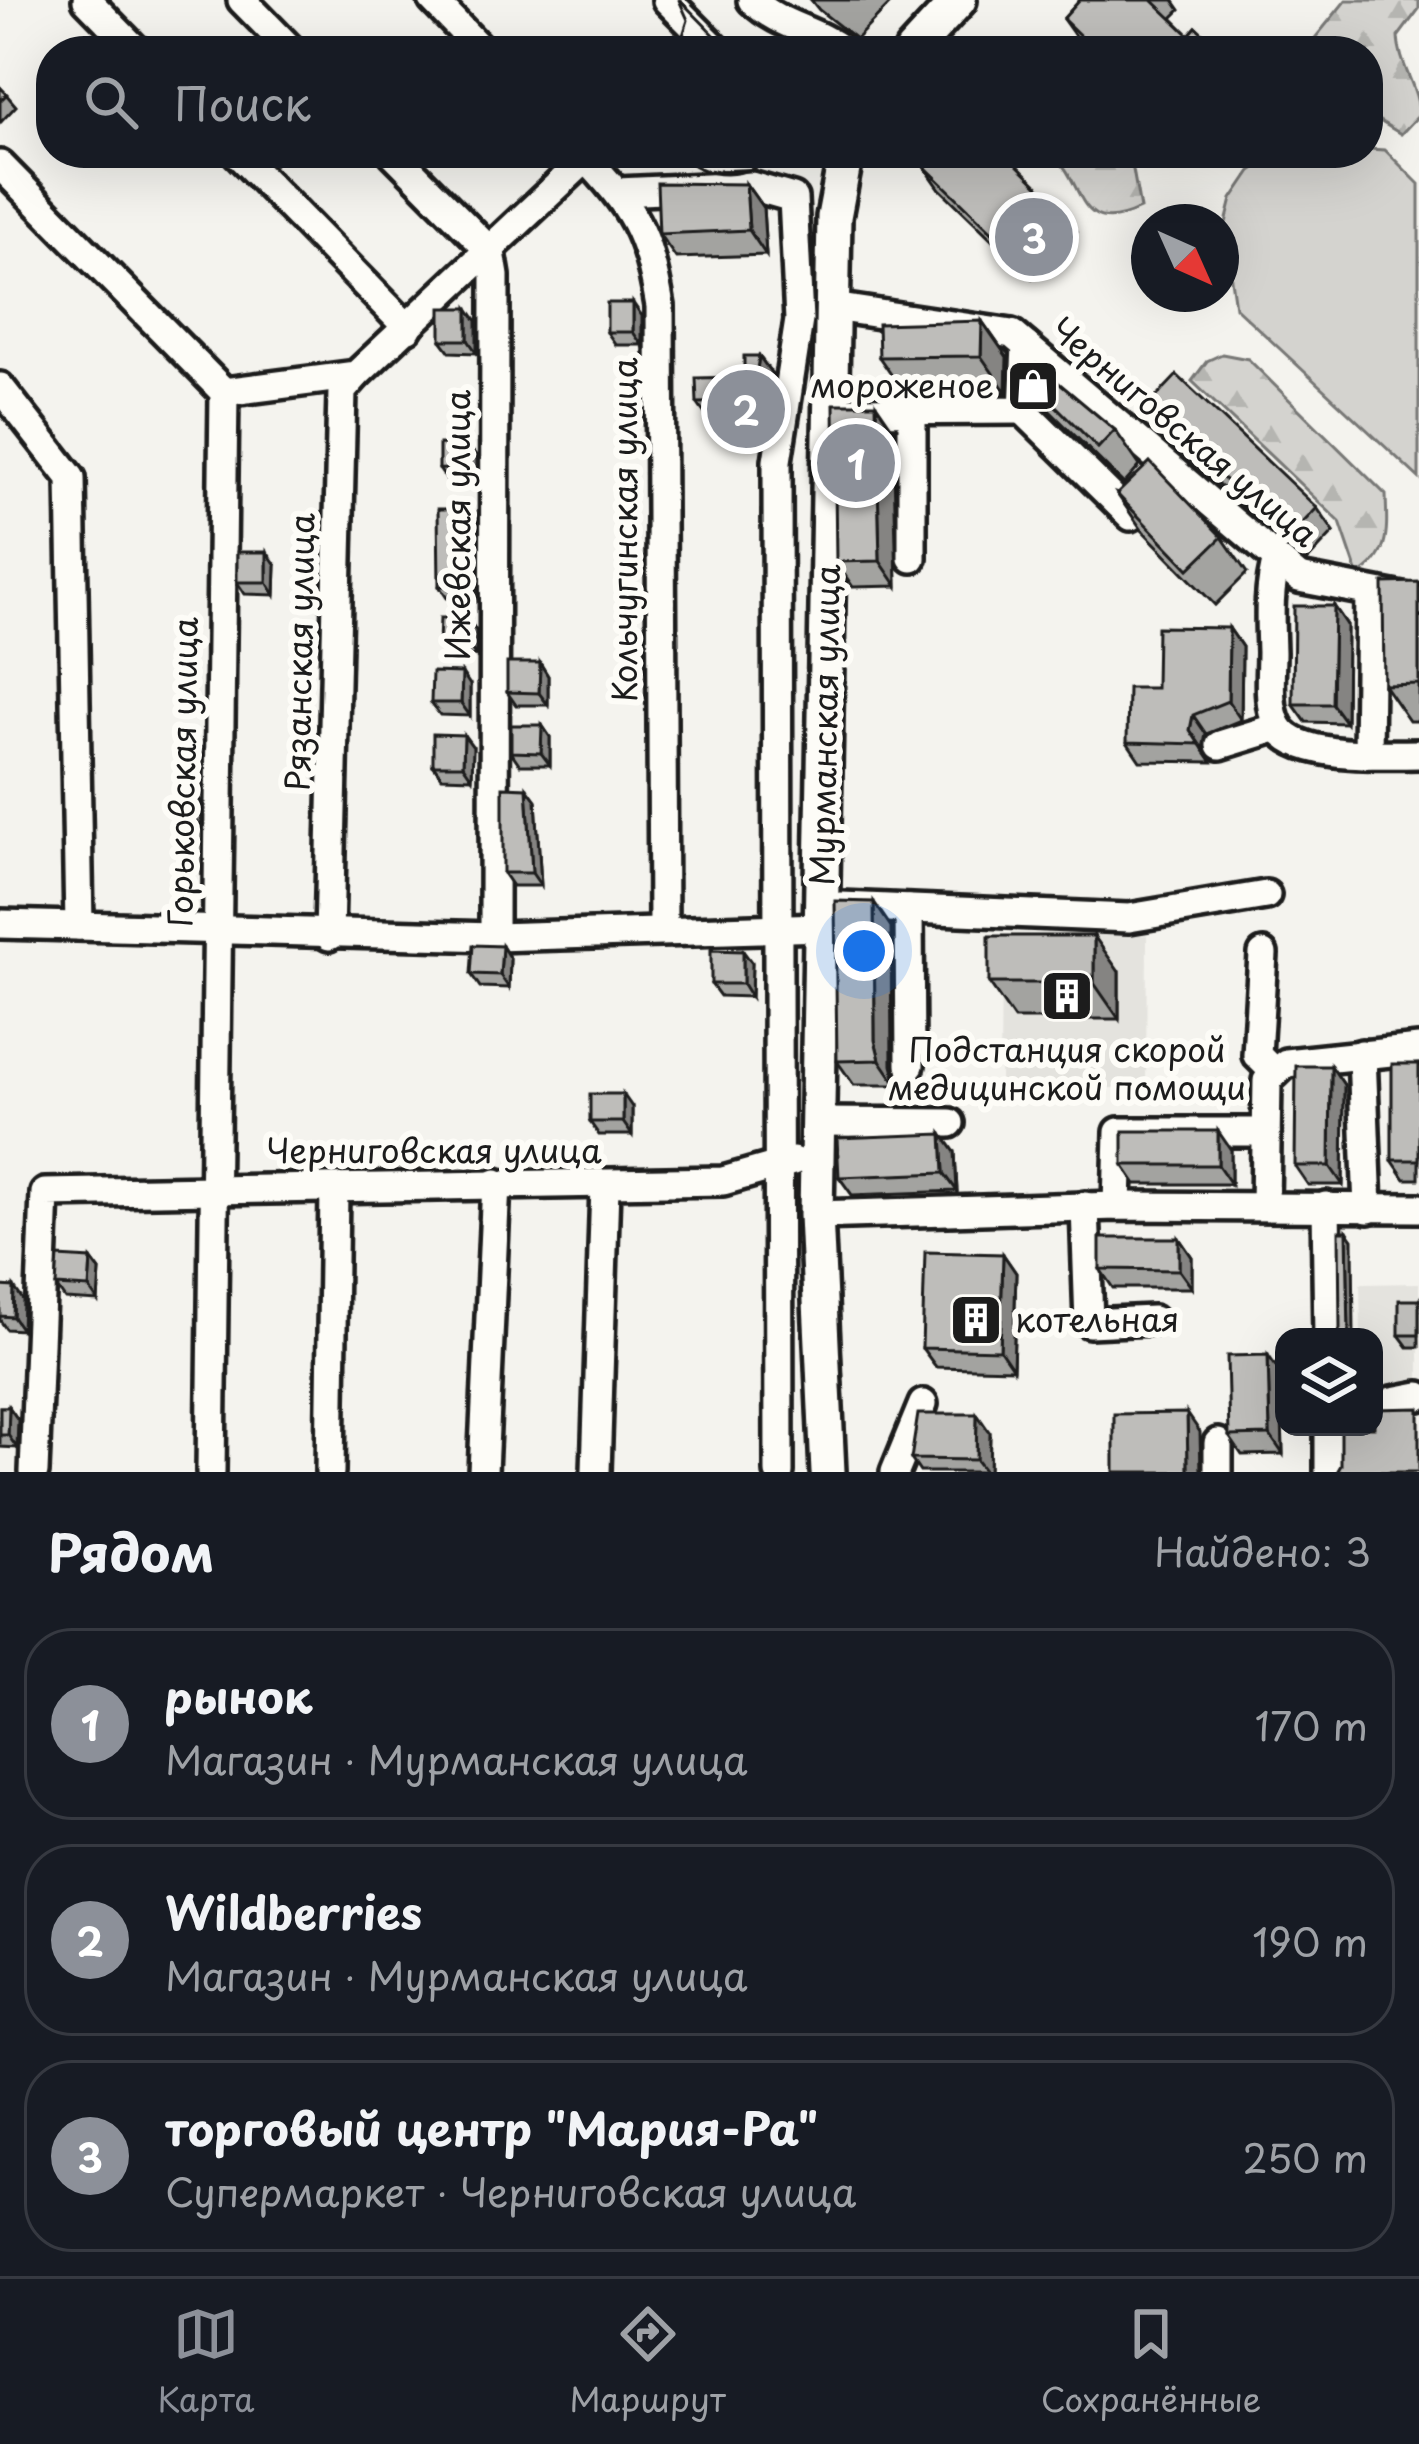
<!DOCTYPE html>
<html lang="ru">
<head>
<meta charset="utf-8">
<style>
	:root { --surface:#171b24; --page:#20242c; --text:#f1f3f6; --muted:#9ea1a6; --line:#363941; --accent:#8c9099 }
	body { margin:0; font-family:"Playpen Sans",sans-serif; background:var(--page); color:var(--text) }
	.controls { position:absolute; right:36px; bottom:36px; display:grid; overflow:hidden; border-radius:24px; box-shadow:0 12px 48px #0002 }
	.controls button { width:108px; height:108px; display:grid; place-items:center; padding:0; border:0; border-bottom:3px solid var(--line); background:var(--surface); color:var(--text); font:60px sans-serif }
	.compass { position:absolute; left:1131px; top:204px; width:108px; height:108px; border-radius:50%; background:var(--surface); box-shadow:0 12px 48px #0002; rotate:135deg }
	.you { position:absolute; left:864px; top:951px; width:42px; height:42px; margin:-30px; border:9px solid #fff; border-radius:50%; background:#1a73e8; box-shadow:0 0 0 18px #1a73e833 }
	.badge { display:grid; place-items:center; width:78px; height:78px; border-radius:50%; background:var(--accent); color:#fff; font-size:39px; font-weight:700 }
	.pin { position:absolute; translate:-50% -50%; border:6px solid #fff; box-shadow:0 3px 12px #0006 }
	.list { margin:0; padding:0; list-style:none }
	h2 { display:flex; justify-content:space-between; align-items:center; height:156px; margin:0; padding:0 48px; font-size:51px }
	h2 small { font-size:39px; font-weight:400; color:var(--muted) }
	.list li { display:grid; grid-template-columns:78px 1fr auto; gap:36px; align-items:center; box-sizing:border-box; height:192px; margin:0 24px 24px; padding:0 24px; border:3px solid var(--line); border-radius:48px }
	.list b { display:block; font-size:45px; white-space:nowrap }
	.list p { margin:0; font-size:39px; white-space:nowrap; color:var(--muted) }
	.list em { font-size:39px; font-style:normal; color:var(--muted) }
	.icon { flex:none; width:66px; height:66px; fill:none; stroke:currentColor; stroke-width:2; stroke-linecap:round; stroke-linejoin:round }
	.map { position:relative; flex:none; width:1419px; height:1472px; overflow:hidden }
	.search { position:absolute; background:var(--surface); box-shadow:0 12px 48px #0002; left:36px; right:36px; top:36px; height:132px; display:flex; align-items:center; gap:30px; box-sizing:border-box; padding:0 42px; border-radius:48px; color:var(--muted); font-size:45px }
	.sheet { height:804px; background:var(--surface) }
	nav { display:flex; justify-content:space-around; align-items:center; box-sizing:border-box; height:168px; border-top:3px solid var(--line); background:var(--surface); font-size:33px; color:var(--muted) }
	nav a { display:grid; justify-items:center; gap:6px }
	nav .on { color:var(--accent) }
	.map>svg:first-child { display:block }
</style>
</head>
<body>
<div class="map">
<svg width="1419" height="1472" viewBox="0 0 1419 1472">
	<defs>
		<pattern id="forest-firs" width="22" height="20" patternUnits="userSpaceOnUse" patternTransform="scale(3)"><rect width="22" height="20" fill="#d4d3cf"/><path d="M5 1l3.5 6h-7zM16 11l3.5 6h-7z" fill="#b5b5b1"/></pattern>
	</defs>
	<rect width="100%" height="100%" fill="#f4f3ee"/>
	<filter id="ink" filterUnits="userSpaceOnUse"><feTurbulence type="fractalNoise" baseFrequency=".00833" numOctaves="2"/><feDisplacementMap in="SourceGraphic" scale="24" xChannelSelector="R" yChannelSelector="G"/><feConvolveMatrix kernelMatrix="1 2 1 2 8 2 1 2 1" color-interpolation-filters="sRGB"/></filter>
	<g filter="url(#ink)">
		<g fill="#e4e3de">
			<polygon points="1001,934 1147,935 1146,1088 1000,1088"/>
			<polygon points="1419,1283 1419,1472 1374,1427 1374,1337 1361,1337 1360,1284"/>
		</g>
		<polygon fill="#d4d3cf" stroke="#787876" stroke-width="3" points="1368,149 1385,150 1419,184 1419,478 1235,307 1224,231 1232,199 1251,171 1278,153 1368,153"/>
		<g fill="url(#forest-firs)" stroke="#787876" stroke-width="3">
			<path d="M1346 0H1419V9L1398 37C1399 65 1419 88 1419 115L1401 134 1368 114V51H1313L1311 43Z"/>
			<path d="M1050 153H1130L1140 209C1073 241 1087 178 1050 153Z"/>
			<path d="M1222 354 1248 359 1386 495C1387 529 1391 556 1358 575L1340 522 1192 381 1207 361Z"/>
		</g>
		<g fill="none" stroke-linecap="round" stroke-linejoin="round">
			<g stroke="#1c1c1c" stroke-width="36">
				<g id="minor">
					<polyline points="87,0 137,51"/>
					<polyline points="242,0 292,51"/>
					<polyline points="433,0 482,51"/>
					<polyline points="667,0 718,51"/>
					<path d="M752 0C779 26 814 29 843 51"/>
					<polyline points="237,153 408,328"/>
					<polyline points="393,153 491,252 495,276 494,937"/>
					<path d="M581 153C634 209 647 230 660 306L663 931"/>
					<polyline points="0,165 224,392 211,1472"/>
					<polyline points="618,192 751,186 793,198 799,320 777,461 779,1472"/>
					<polyline points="833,307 1012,334 1299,578 1419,601"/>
					<polyline points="0,387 71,478 79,926"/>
					<polyline points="224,392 356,375 592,153"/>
					<polyline points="1023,410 1131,516 1157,490"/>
					<polyline points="847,411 1023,410 1026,346"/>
					<polyline points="912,411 912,558"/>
					<path d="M1277 560C1268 590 1270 620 1271 652 1271 674 1267 706 1278 726 1297 760 1385 754 1419 754"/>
					<polyline points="1220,745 1278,727"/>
					<polyline points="1368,754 1370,593"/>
					<polyline points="841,906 1129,918 1266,895"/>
					<polyline points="909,909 910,1065"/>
					<polyline points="0,924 494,937 822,927"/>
					<polyline points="329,936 342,391 356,375"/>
					<polyline points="1263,954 1257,1055 1275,1073"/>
					<polyline points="1362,1054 1368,1209"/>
					<polyline points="821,1122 950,1123"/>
					<polyline points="1085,1206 1089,1323 1153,1320"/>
					<polyline points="1117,1206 1119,1132 1266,1132"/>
					<polyline points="1265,1206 1267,1081 1286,1063 1419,1049"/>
					<polyline points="1326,1206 1328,1337"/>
					<polyline points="816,1215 1117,1206 1419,1208"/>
					<polyline points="1393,1401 1419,1396"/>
					<polyline points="1329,1427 1329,1472"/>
					<polyline points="1218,1443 1218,1472"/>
					<polyline points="34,1472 45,1193 723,1181 793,1161"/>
					<polyline points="330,1472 334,1190"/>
					<polyline points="483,1472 496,1183"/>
					<polyline points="596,1472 605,1186"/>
					<polyline points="895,1472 923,1404"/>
				</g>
			</g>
			<g stroke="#1c1c1c" stroke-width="42">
				<g id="major">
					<polyline points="912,51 959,0"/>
					<polyline points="828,1472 816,1215 834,217 846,153"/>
				</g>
			</g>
			<use href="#minor" stroke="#fdfcf7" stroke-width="27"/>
			<use href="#major" stroke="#fdfcf7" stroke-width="33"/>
			<g stroke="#1c1c1c" stroke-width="3">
				<polyline points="680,0 730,51"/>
				<polyline points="678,51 688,20 679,0"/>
				<path d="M679 153C706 182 747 180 775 153"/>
			</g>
		</g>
		<g fill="#a3a3a0" stroke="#1c1c1c" stroke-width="3">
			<polygon points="811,0 894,0 856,39 819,10"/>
			<polygon points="1080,0 1173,0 1180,10 1172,18 1189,35 1196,27 1221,51 1088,51 1080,43 1063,19"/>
			<polygon points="0,87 16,106 0,123"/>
			<polygon points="923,165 1060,207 1077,231 1032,278 940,189"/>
			<polygon points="746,184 763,208 766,255 676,258 659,234"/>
			<polygon points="642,316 642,345 616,345 607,332"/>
			<polygon points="477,321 477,353 450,352 441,340"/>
			<polygon points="982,321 1007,357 1006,392 904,393 879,357"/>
			<polygon points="772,374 765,421 710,421 697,403 744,377"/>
			<polygon points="1025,375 1115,430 1140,466 1124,484 1050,411"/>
			<polygon points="1144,410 1317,508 1334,532 1307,561 1161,435"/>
			<polygon points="893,429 897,586 853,587 836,562"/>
			<polygon points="468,445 477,457 477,482 448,482 439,469"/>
			<polygon points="1117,494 1222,537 1247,573 1215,605 1142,530"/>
			<polygon points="477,522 475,598 447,598 439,586"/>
			<polygon points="276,565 275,595 245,594 237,582"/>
			<polygon points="1419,582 1419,721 1409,721 1384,685"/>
			<polygon points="1334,606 1347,625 1346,723 1306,722 1293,704"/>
			<polygon points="468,618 476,631 476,656 448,656 439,643"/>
			<polygon points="1229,628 1242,647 1241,720 1206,734 1203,749 1212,762 1140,761 1127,742 1156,688"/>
			<polygon points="540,663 548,676 548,705 516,705 507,692"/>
			<polygon points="470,685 470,716 440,715 431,703"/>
			<polygon points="542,725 550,737 550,765 520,765 511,752"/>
			<polygon points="473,747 472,778 442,777 433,765"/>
			<polygon points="192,789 201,802 201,828 184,827 175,814"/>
			<polygon points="536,800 541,886 512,886 503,873"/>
			<polygon points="891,927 892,1065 897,1085 854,1085 837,1061"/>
			<polygon points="502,946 510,959 509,988 480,987 471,974"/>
			<polygon points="752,963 751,997 720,996 711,984"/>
			<polygon points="1119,972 1119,1019 1014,1019 989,983"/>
			<polygon points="1419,1064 1419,1179 1405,1179 1392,1160"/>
			<polygon points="1331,1066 1344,1085 1343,1185 1308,1185 1295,1166"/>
			<polygon points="632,1107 632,1135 599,1135 590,1122"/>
			<polygon points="1231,1150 1231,1184 1136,1184 1123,1165"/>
			<polygon points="955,1152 957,1191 852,1195 839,1177"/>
			<polygon points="1179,1238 1192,1257 1192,1288 1113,1288 1100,1269"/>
			<polygon points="1003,1254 1016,1273 1013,1369 936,1367 922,1348"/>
			<polygon points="91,1259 100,1271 98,1301 65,1299 56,1286"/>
			<polygon points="0,1286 23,1300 22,1330 6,1329 0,1320"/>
			<polygon points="1419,1300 1419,1347 1408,1347 1399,1335"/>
			<polygon points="1281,1374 1283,1454 1242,1455 1229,1436"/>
			<polygon points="0,1407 9,1407 18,1420 17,1448 0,1447"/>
			<polygon points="990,1433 989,1472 920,1472 911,1459"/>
		</g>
		<g fill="#858482" stroke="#1c1c1c" stroke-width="3">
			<polygon points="746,184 763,208 766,255 749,230"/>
			<polygon points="633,303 642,316 642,345 633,332"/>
			<polygon points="468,308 477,321 477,353 468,340"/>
			<polygon points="982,321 1007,357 1006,392 981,356"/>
			<polygon points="759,356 772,374 765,421 752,402"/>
			<polygon points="876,404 893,429 897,586 880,561"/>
			<polygon points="468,445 477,457 477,482 468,470"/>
			<polygon points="468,509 477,522 475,598 466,586"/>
			<polygon points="267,552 276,565 275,595 267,582"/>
			<polygon points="1334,606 1347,625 1346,723 1332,704"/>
			<polygon points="468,618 476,631 476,656 468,644"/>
			<polygon points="1229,628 1242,647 1241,720 1228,701"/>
			<polygon points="540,663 548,676 548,705 539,693"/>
			<polygon points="462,673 470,685 470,716 461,703"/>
			<polygon points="1193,715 1206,734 1203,749 1190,730"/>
			<polygon points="542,725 550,737 550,765 541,753"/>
			<polygon points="464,735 473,747 472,778 463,765"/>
			<polygon points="527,788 536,800 541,886 532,873"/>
			<polygon points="192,789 201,802 201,828 192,815"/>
			<polygon points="874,902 891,927 892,1065 897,1085 880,1060 875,1040"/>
			<polygon points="1094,936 1119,972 1119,1019 1094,983"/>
			<polygon points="502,946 510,959 509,988 500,975"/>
			<polygon points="743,951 752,963 751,997 743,984"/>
			<polygon points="1331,1066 1344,1085 1343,1185 1330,1166"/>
			<polygon points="623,1094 632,1107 632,1135 623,1122"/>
			<polygon points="1218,1131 1231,1150 1231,1184 1218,1165"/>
			<polygon points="942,1134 955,1152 957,1191 944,1173"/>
			<polygon points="1347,1231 1353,1239 1354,1337 1349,1337"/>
			<polygon points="1179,1238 1192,1257 1192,1288 1179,1270"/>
			<polygon points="1003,1254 1016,1273 1013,1369 1000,1350"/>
			<polygon points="91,1259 100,1271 98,1301 89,1288"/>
			<polygon points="14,1287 23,1300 22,1330 13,1317"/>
			<polygon points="1268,1355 1281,1374 1283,1454 1270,1435"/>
			<polygon points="9,1407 18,1420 17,1448 8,1435"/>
			<polygon points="1187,1413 1200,1432 1201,1472 1188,1472"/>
			<polygon points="977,1414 990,1433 989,1472 985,1472 976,1460"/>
		</g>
		<g fill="#bebdba" stroke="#1c1c1c" stroke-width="3">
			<polygon points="1080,0 1152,0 1189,35 1196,27 1221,50 1126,51 1111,37 1096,51 1063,19"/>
			<polygon points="0,87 7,94 0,101"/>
			<polygon points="934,153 1005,153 1060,207 1014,253 923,165"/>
			<polygon points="657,183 746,184 749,230 659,234"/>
			<rect x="607" y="303" width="26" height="29"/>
			<rect x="441" y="308" width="27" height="32"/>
			<polygon points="982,321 981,356 879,357 878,324"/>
			<polygon points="744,356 759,356 752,402 697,403 696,378 744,377"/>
			<polygon points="1036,364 1115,430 1098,448 1025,375"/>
			<polygon points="1177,375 1317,508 1290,536 1144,410"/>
			<polygon points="834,404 876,404 880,561 836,562"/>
			<polygon points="439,444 468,445 468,470 439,469"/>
			<polygon points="1150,462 1222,537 1189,569 1117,494"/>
			<polygon points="438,509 468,509 466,586 439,586"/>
			<rect x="237" y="552" width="30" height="30"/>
			<polygon points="1419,582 1419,684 1384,685 1383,583"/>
			<polygon points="1294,606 1334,606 1332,704 1293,704"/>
			<polygon points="440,618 468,618 468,644 439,643"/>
			<polygon points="1157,627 1229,628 1228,701 1193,715 1190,730 1199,744 1127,742 1128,688 1156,688"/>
			<polygon points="507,663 540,663 539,693 507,692"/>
			<polygon points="432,672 462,673 461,703 431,703"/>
			<polygon points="511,725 542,725 541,753 511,752"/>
			<polygon points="433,734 464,735 463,765 433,765"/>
			<polygon points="503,787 527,788 532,873 503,873"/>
			<polygon points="176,789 192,789 192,815 175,814"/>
			<polygon points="835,901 874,902 875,1040 880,1060 837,1061"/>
			<rect x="989" y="936" width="105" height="47"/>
			<polygon points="473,945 502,946 500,975 471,974"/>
			<polygon points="711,950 743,951 743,984 711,984"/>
			<rect x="1392" y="1064" width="27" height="96"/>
			<polygon points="1296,1066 1331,1066 1330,1166 1295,1166"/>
			<rect x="590" y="1094" width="33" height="28"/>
			<rect x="1123" y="1131" width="95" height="34"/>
			<polygon points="942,1134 944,1173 839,1177 837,1138"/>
			<polygon points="1339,1231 1347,1231 1349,1337 1335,1337 1340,1329"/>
			<polygon points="1100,1238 1179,1238 1179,1270 1100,1269"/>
			<polygon points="925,1252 1003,1254 1000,1350 922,1348"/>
			<polygon points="58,1257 91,1259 89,1288 56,1286"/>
			<polygon points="0,1286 14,1287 13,1317 0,1316"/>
			<rect x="1399" y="1300" width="20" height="35"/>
			<polygon points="1268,1355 1270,1435 1229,1436 1227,1356"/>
			<polygon points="0,1407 9,1407 8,1435 0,1435"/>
			<polygon points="1419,1408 1419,1472 1337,1472 1341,1465 1341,1427 1374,1427 1374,1409"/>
			<polygon points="1187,1413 1188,1472 1114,1472 1114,1414"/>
			<polygon points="918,1414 977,1414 976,1460 911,1459"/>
		</g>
	</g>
	<defs>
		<g id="shop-square" transform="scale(2.7)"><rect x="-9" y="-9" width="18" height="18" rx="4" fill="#1c1c1c" stroke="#fdfcf7"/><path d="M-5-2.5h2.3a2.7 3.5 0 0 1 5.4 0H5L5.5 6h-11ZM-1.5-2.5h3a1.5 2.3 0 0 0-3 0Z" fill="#fff"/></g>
		<g id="building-square" transform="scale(2.7)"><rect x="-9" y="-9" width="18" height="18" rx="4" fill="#1c1c1c" stroke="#fdfcf7"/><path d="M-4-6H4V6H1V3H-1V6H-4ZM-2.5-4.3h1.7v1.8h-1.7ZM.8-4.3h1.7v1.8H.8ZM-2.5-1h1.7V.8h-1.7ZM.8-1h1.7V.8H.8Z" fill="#fff"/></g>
	</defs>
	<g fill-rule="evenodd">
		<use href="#shop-square" x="1033" y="386"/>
		<use href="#building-square" x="1067" y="996"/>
		<use href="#building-square" x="976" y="1320"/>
	</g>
	<g text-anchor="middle" stroke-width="12" stroke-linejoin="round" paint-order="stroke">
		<g font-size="33" fill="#1c1c1c" stroke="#fdfcf7" text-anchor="end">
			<text x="994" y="398">мороженое</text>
			<text x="1067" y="1062" text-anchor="middle">Подстанция скорой<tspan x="1067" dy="38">медицинской помощи</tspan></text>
			<text x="1015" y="1332" text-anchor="start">котельная</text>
		</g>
		<g font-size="33" fill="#1c1c1c" stroke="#fdfcf7">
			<text transform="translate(1184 432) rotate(40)" y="12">Черниговская улица</text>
			<text transform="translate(458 525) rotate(-90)" y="12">Ижевская улица</text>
			<text transform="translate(625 530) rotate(-90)" y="12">Кольчугинская улица</text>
			<text transform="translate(300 652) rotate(-89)" y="12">Рязанская улица</text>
			<text transform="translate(825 725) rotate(-89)" y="12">Мурманская улица</text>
			<text transform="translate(183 772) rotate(-89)" y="12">Горьковская улица</text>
			<text x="434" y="1163">Черниговская улица</text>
		</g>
	</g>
</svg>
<div class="controls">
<button><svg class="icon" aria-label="layers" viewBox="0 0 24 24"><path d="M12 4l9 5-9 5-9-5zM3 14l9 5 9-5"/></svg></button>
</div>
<svg class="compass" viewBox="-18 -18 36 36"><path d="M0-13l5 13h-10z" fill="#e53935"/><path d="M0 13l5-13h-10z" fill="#9ea1a6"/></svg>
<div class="you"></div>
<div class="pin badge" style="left:856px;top:463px">1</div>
<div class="pin badge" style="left:746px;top:409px">2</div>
<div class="pin badge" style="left:1034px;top:237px">3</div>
<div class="search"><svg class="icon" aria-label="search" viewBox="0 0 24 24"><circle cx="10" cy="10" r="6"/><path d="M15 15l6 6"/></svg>Поиск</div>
</div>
<section class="sheet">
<h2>Рядом<small>Найдено: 3</small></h2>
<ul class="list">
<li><span class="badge">1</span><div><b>рынок</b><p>Магазин · Мурманская улица</p></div><em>170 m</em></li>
<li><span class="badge">2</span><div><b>Wildberries</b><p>Магазин · Мурманская улица</p></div><em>190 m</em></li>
<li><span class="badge">3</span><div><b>торговый центр &quot;Мария-Ра&quot;</b><p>Супермаркет · Черниговская улица</p></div><em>250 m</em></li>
</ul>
</section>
<nav>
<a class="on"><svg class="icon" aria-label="map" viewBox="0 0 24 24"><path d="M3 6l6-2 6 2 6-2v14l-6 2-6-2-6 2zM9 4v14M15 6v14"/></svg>Карта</a>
<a><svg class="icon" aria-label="directions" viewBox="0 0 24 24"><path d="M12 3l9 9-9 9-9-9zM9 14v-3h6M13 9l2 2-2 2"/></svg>Маршрут</a>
<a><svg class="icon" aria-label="saved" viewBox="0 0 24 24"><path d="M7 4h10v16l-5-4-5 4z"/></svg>Сохранённые</a>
</nav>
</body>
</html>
